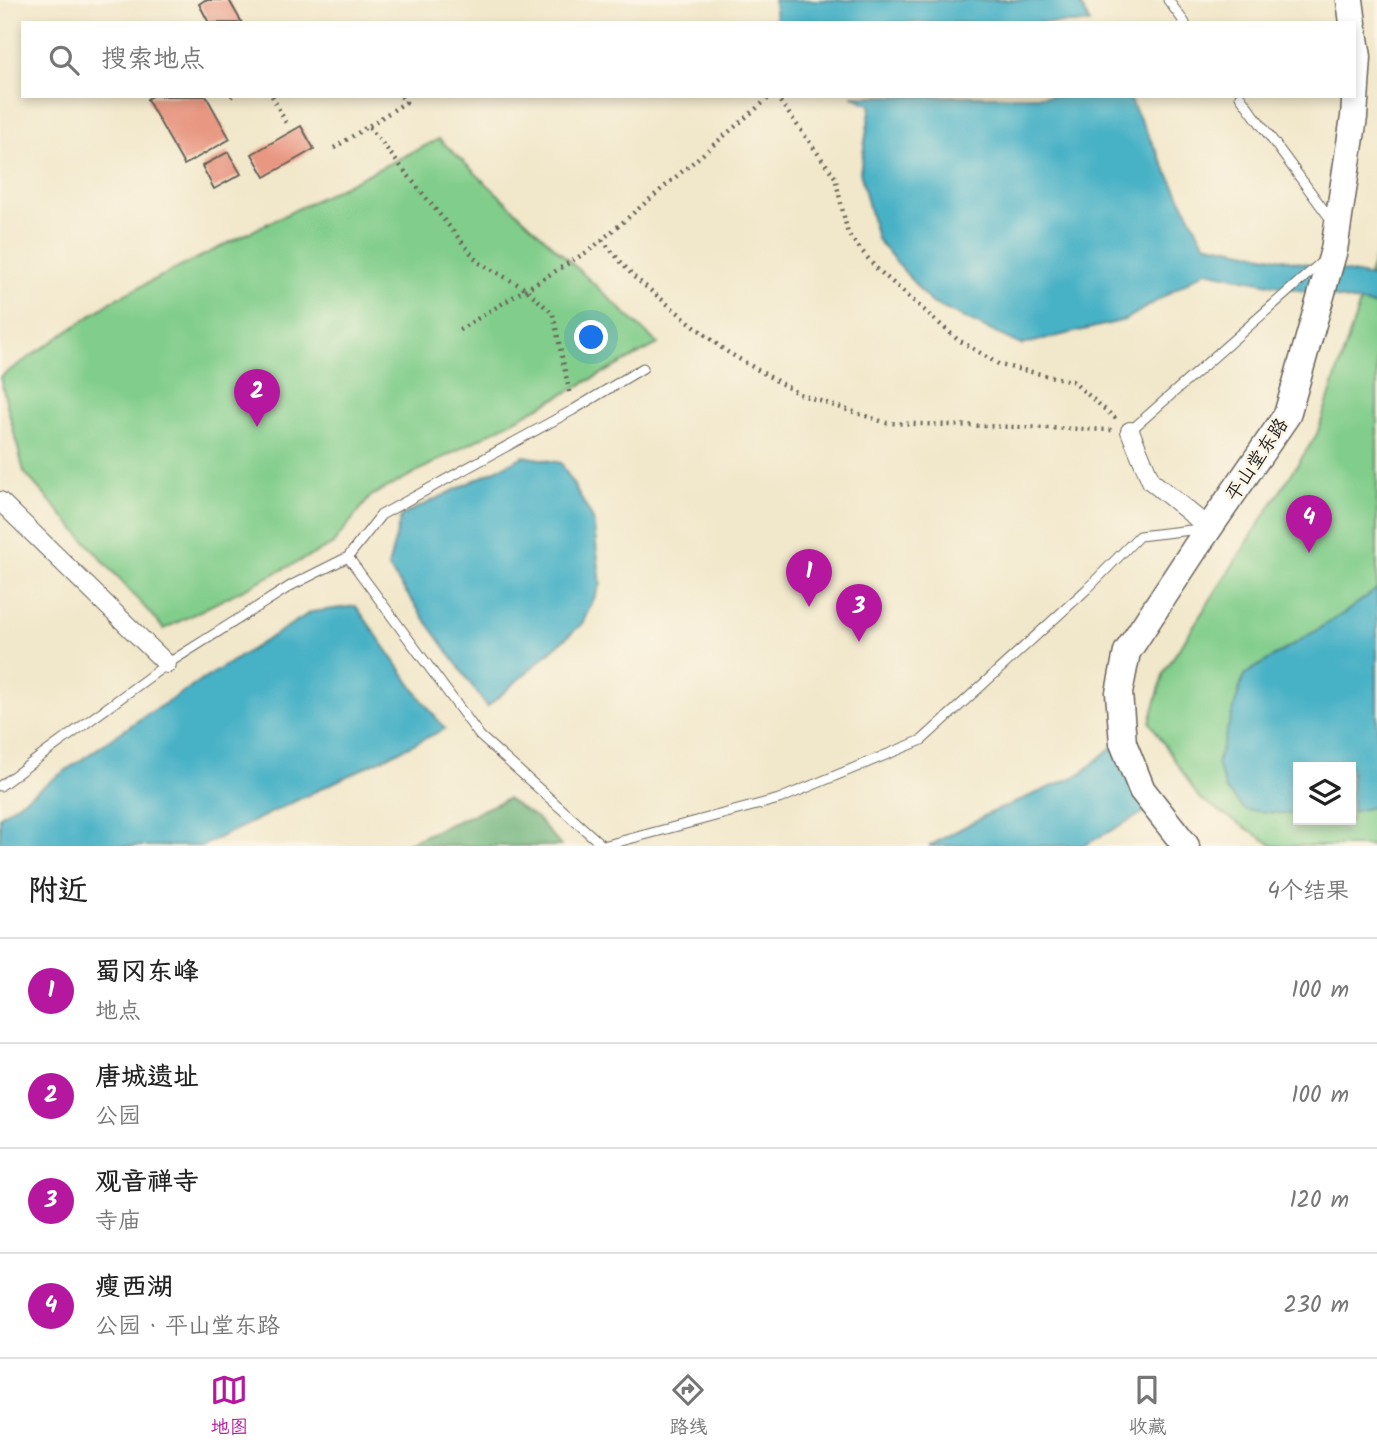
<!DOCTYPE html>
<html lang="zh">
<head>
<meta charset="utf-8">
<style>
	:root { --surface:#fff; --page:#f2f2f2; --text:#222; --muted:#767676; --line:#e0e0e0; --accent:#b5179e }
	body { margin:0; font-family:Kalam,"LXGW WenKai TC",sans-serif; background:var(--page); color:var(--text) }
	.controls { position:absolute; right:21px; bottom:21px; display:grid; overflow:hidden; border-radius:0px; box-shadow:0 4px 10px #0003 }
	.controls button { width:63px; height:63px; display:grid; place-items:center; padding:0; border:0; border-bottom:2px solid var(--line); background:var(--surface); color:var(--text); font:35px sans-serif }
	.you { position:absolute; left:592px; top:338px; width:24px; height:24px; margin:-18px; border:5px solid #fff; border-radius:50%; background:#1a73e8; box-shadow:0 0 0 10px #1a73e833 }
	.badge { display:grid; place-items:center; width:46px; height:46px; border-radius:50%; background:var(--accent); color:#fff; font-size:23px; font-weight:700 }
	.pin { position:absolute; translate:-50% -58px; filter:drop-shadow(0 2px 4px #0008) }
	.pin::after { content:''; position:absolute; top:37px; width:24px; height:21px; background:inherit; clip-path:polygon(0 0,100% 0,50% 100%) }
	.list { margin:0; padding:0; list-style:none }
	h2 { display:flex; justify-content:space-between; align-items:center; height:91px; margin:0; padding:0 28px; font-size:30px }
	h2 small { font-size:23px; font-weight:400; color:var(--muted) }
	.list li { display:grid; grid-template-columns:46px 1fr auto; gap:21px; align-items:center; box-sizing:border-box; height:105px; padding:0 28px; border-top:2px solid var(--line) }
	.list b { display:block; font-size:26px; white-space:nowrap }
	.list p { margin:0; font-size:23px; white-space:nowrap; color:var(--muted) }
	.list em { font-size:23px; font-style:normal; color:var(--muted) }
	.icon { flex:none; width:38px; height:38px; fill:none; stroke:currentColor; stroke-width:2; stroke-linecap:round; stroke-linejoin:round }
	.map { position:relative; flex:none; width:1377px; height:846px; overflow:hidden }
	.search { position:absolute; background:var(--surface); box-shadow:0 4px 10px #0003; left:21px; right:21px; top:21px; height:77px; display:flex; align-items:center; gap:18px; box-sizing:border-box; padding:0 24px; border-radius:0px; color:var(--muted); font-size:26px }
	.sheet { height:511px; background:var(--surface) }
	nav { display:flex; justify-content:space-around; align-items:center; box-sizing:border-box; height:98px; border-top:2px solid var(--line); background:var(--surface); font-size:19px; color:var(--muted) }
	nav a { display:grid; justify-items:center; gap:4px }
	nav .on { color:var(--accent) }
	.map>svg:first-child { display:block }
</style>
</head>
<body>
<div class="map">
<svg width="1377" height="846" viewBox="0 0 1377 846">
	<rect width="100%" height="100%" fill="#fcf5e5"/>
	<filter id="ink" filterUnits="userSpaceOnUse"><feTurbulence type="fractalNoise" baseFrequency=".0143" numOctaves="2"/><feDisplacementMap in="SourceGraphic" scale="14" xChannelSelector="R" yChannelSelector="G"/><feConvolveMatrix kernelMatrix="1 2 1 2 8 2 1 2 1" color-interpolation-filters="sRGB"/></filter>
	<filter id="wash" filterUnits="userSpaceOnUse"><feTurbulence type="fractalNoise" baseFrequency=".00686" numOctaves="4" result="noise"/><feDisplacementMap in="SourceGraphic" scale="28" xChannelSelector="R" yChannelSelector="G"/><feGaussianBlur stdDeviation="1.57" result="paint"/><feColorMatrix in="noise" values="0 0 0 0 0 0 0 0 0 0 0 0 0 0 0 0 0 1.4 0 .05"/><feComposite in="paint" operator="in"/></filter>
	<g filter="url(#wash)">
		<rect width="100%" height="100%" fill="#f1e7ca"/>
		<g fill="#81cd8b" stroke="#4e7454" stroke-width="2" fill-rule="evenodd">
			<polygon points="439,139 658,344 371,496 332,545 164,629 24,472 0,377 117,298"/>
			<path d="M1377 251V846H1274L1199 798 1150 722 1164 672 1317 434ZM1298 767H1351V820H1298Z"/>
		</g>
		<polygon fill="#68b077" stroke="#42664a" stroke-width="2" points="507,799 537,818 561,846 401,846"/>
		<g fill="#47b1c6" stroke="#326671" stroke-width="2">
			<polygon points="774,0 1078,0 1090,23 776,23"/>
			<polygon points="851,96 1128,96 1204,243 1377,278 1377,306 1206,271 1125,320 1021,345 930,302 877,239 860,172 871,105"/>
			<polygon points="524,456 561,463 593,519 601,584 582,624 487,707 388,567 401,516"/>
			<polygon points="1377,589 1377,806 1351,812 1351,767 1298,767 1298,815 1245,810 1226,790 1217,763 1244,675 1344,613"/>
			<polygon points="356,606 422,700 445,729 202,846 0,846 0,816 140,719 311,612"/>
			<polygon points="1115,744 1148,810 1083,846 929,846 988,814 1081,774"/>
		</g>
		<g id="blocks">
			<g fill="#e89782">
				<polygon points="205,0 229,0 242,23 209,23 199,4"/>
				<polygon points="152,96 206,96 230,139 184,165 147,99"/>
				<polygon points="301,126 314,149 265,177 252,154"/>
				<polygon points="228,152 241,174 214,189 202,166"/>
			</g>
		</g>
	</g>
	<g filter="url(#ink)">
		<use href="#blocks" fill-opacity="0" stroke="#676359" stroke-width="2"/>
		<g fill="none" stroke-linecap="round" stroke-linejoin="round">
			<g stroke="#676359" stroke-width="11">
				<g id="lane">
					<polyline points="1168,0 1185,23"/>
					<polyline points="1240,96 1332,221"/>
					<polyline points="1130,431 1325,259"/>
					<polyline points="348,557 480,736 603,846 779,799 922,740 1087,589 1139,536 1200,529"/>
					<polyline points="0,786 167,664 292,585 348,557 381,515 573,410 643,368"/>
				</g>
			</g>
			<g stroke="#676359" stroke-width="20">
				<g id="street">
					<polyline points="1130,431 1151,481 1209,528"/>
					<polyline points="0,501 167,664"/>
				</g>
			</g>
			<g stroke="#676359" stroke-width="29">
				<g id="secondary">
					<polyline points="1350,0 1353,23"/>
					<polyline points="1186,846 1142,790 1123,743 1119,693 1127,652 1196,547 1287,415 1334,250 1354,117 1358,57 1354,32"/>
				</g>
			</g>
			<g stroke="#676359" stroke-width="4.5" stroke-dasharray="2 5" stroke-linecap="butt">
				<polyline points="272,96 287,125"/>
				<polyline points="776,96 835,177 848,234 876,268 957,339 1000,365 1072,381 1116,419"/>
				<polyline points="231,97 232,96"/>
				<polyline points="369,127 478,262 526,289 553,314 570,395"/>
				<polyline points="334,148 406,102 401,96"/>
				<polyline points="602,240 634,277 724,350 799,394 887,423 1112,430"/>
				<polyline points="459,330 590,250 771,96"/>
			</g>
			<use href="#lane" stroke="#fff" stroke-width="9"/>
			<use href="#street" stroke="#fff" stroke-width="18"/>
			<use href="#secondary" stroke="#fff" stroke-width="26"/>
		</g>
	</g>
	<g text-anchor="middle" stroke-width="5" stroke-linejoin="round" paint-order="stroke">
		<g font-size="19" fill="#1c1c1c" stroke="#fcf5e5">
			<text transform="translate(1256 459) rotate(-56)" y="7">平山堂东路</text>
		</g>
	</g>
</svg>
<div class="controls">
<button><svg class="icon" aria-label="layers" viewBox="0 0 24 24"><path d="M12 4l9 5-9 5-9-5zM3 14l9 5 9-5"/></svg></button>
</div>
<div class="you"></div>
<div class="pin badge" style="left:809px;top:607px">1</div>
<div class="pin badge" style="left:257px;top:427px">2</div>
<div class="pin badge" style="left:859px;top:642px">3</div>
<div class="pin badge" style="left:1309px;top:553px">4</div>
<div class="search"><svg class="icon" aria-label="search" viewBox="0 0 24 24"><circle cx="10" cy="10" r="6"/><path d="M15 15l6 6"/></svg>搜索地点</div>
</div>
<section class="sheet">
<h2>附近<small>4个结果</small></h2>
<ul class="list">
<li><span class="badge">1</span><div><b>蜀冈东峰</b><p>地点</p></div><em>100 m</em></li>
<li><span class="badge">2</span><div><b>唐城遗址</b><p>公园</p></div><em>100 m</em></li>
<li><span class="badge">3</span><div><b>观音禅寺</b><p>寺庙</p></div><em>120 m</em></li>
<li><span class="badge">4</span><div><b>瘦西湖</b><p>公园 · 平山堂东路</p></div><em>230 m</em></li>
</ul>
</section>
<nav>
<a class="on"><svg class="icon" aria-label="map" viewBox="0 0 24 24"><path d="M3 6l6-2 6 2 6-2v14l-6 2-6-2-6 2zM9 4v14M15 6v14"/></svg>地图</a>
<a><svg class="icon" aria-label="directions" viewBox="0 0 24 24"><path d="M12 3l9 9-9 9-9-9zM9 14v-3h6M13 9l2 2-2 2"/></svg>路线</a>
<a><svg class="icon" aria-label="saved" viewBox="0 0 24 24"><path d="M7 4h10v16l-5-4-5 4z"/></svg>收藏</a>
</nav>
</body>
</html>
